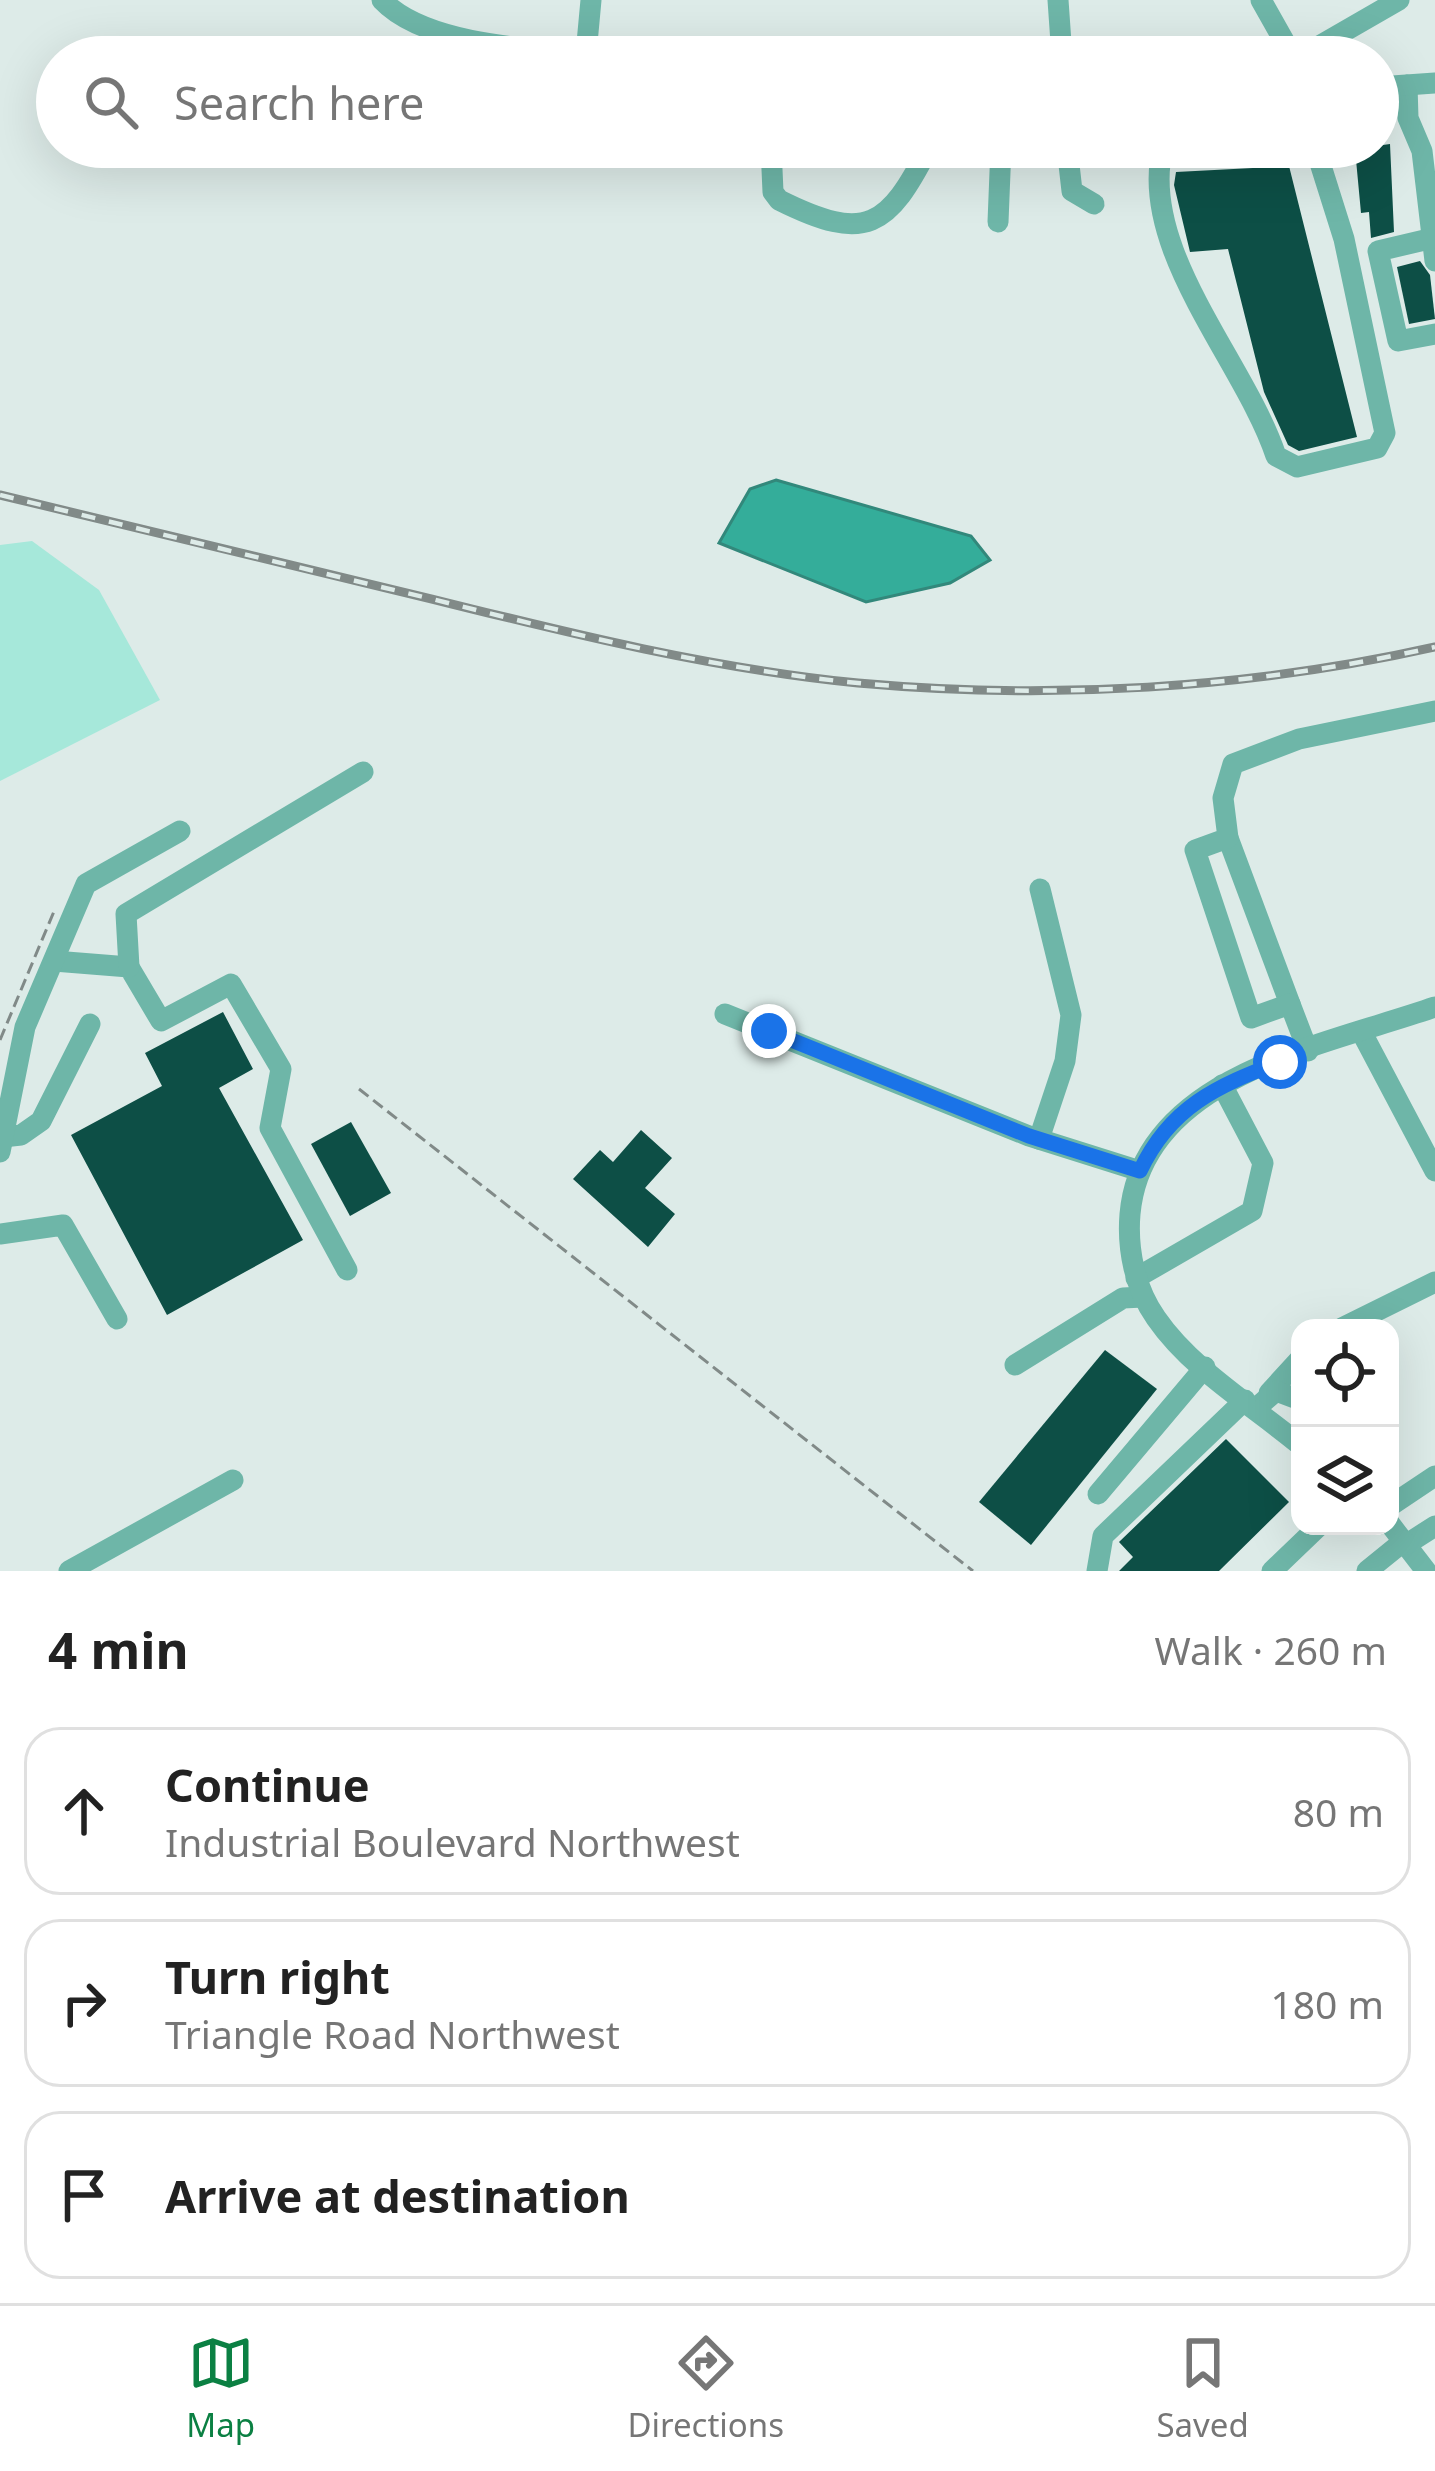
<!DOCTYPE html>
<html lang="en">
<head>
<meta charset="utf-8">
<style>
	:root { --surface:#fff; --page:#f2f2f2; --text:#222; --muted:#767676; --line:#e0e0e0; --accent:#0b8043 }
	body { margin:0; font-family:"Noto Sans",sans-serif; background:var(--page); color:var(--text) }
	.controls { position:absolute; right:36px; bottom:36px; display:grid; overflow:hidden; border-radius:24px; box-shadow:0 12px 48px #0002 }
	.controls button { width:108px; height:108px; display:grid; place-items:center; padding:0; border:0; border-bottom:3px solid var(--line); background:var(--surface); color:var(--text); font:60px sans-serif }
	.stop { position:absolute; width:36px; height:36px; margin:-27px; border:9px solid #1a73e8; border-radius:50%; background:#fff }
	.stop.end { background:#1a73e8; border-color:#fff; box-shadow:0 3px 12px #0008 }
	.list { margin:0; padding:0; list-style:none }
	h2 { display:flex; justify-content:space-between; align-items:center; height:156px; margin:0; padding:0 48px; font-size:51px }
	h2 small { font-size:39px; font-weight:400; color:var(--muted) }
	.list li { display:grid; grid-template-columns:78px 1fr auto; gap:36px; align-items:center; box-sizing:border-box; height:168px; margin:0 24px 24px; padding:0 24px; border:3px solid var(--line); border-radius:36px }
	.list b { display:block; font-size:45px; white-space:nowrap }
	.list p { margin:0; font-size:39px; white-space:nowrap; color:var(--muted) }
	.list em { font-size:39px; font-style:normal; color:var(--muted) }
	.icon { flex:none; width:66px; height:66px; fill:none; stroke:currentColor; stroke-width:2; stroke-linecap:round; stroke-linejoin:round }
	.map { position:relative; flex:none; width:1435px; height:1571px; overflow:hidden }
	.search { position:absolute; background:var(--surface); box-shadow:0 12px 48px #0002; left:36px; right:36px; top:36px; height:132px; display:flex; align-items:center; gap:30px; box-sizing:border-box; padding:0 42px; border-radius:66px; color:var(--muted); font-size:45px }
	.sheet { height:732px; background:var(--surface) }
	nav { display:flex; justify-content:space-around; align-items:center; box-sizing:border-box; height:168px; border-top:3px solid var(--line); background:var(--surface); font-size:33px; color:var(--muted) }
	nav a { display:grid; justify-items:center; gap:6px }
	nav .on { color:var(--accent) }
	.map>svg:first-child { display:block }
</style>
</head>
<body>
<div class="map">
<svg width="1435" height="1571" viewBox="0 0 1435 1571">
	<rect width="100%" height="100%" fill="#ddebe8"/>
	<polygon fill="#a6e8da" points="32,541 99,590 160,700 0,781 0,545"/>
	<polygon fill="#34ad9a" stroke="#32887b" stroke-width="3" points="776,480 971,536 990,560 950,583 866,602 719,543 750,489"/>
	<g fill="#0d4f46">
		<polygon points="1390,144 1394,232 1371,238 1369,212 1361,213 1355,149"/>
		<polygon points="1289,166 1357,437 1299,451 1288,445 1264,392 1228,249 1190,252 1174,185 1176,172"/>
		<polygon points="1420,261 1430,275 1435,319 1409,324 1397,267"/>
		<polygon points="223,1012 253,1069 219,1088 303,1240 167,1315 71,1135 162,1086 145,1053"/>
		<polygon points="351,1122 391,1193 350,1216 311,1144"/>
		<polygon points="641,1130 672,1158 645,1188 675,1214 648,1247 573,1179 600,1150 613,1162"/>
		<polygon points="1105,1350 1157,1389 1031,1545 979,1502"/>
		<polygon points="1226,1439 1289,1502 1219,1571 1119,1571 1133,1557 1119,1542"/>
	</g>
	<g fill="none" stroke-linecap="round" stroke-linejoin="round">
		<g stroke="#818a88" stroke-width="3" stroke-dasharray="12 6" stroke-linecap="butt">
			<polyline points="0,1040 55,909"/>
			<polyline points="359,1089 973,1571"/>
		</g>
		<g stroke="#6eb6a8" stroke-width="21">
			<path d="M382 0C428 49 551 50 618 57"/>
			<polyline points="1058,0 1062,57"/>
			<polyline points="1261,0 1293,57"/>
			<polyline points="586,54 591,0"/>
			<polyline points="1300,57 1399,0"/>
			<polyline points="1407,85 1408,118 1422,151 1435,261"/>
			<polyline points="1378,87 1435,83"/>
			<path d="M771 147 773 192 779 200C867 244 888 227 929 147"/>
			<polyline points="1067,147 1072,191 1094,204"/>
			<path d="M1163 147C1137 249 1245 362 1276 456L1297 467 1377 448 1385 433 1344 239 1315 147"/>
			<polyline points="998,222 1001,147"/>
			<polyline points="1429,239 1378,251 1398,341 1435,334"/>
			<polyline points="1228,838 1290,1004"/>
			<polyline points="54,961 129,967 161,1021 231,984 281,1069 270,1128 347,1270"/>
			<polyline points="129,967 126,914 363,772"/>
			<polyline points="725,1014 1029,1136 1140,1171"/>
			<polyline points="1362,1033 1435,1171"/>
			<polyline points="1308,1051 1290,1004 1251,1018 1195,850 1228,838 1223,798 1233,764 1299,739 1435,711"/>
			<polyline points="3,1137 21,1135 41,1121 90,1024"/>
			<polyline points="1039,1139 1065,1061 1071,1015 1040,889"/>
			<polyline points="0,1152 25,1027 86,884 180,831"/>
			<polyline points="0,1234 63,1225 117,1319"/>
			<polyline points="1136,1278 1252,1211 1263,1163 1222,1085"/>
			<polyline points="1342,1328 1435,1282"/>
			<polyline points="1015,1365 1123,1298 1143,1297"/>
			<polyline points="1269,1393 1300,1359"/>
			<polyline points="1256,1408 1276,1391 1300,1400"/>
			<path d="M1300 1445C1253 1406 1191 1369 1156 1318 1135 1288 1127 1250 1130 1214 1142 1075 1327 1045 1435 1007"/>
			<polyline points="1098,1494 1205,1367"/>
			<polyline points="1390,1506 1435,1476"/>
			<polyline points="1390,1524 1426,1571"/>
			<polyline points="1407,1544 1435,1526"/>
			<polyline points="69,1571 233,1480"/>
			<polyline points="1097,1571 1103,1536 1245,1400"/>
			<polyline points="1272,1571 1319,1526"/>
			<polyline points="1367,1571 1404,1541"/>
		</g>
		<g stroke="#818a88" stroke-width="9">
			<path id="rail" d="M0 495C144 530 288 565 432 599 572 634 714 669 858 683 1049 700 1248 689 1435 647"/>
		</g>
		<use href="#rail" stroke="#ddebe8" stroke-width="4.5" stroke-dasharray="14" stroke-linecap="butt"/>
	</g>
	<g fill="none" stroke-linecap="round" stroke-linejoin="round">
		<path stroke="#1a73e8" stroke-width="15" d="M769 1031 1029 1136 1140 1171C1170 1107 1217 1086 1280 1062"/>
	</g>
</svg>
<div class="controls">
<button><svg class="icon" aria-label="locate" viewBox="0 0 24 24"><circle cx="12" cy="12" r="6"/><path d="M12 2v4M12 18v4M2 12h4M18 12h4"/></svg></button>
<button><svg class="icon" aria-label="layers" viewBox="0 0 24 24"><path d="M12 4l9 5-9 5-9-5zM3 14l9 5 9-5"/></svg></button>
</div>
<div class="stop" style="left:1280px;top:1062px"></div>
<div class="stop end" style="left:769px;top:1031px"></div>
<div class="search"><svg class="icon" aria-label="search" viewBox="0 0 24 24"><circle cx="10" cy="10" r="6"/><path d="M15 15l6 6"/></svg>Search here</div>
</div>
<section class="sheet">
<h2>4 min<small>Walk · 260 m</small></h2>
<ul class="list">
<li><svg class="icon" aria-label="ahead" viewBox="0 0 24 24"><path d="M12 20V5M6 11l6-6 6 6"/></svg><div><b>Continue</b><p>Industrial Boulevard Northwest</p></div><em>80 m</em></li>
<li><svg class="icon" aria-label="right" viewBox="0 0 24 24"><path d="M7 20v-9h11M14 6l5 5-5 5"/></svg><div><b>Turn right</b><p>Triangle Road Northwest</p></div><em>180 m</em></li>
<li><svg class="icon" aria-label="arrive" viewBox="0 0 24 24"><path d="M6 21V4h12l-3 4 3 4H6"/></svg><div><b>Arrive at destination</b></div></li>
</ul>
</section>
<nav>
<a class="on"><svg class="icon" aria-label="map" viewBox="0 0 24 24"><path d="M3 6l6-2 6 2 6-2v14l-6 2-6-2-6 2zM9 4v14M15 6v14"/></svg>Map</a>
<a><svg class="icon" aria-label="directions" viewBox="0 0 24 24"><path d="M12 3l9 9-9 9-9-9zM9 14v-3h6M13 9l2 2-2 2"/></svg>Directions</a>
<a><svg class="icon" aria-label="saved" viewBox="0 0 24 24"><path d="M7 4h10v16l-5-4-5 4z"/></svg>Saved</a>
</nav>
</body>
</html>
